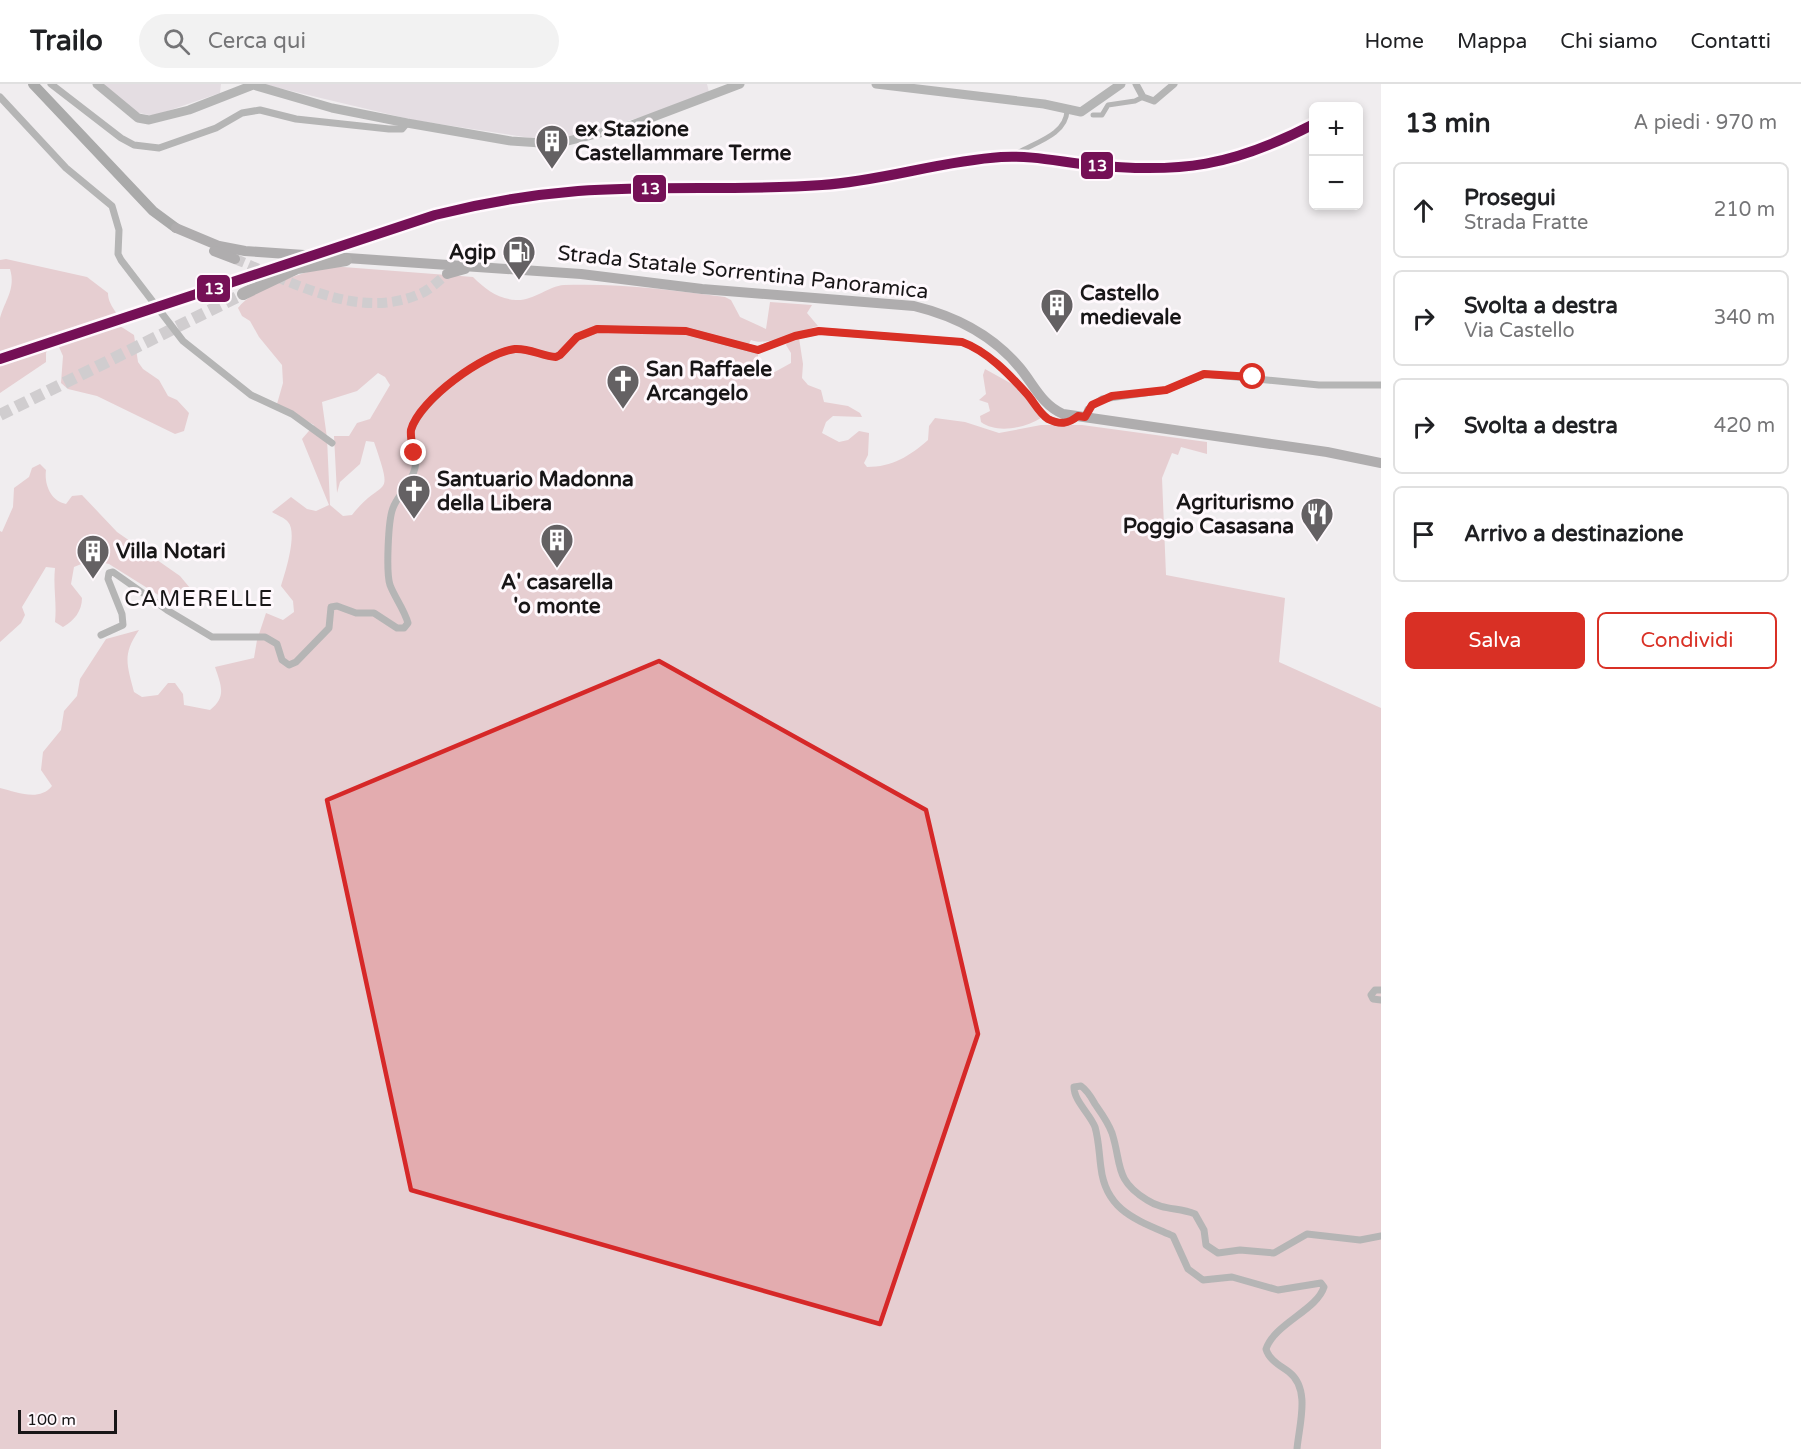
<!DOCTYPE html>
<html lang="it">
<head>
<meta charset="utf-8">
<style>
	:root { --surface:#fff; --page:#f2f2f2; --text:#202124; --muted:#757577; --line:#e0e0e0; --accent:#d93025 }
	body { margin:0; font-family:"Varela Round",sans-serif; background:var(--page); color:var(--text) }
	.controls { position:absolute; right:18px; top:18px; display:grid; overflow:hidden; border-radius:9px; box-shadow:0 3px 9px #0003 }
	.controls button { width:54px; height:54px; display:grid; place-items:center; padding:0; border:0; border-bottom:2px solid var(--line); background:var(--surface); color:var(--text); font:30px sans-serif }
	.scale { position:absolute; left:18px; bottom:15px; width:99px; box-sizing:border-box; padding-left:6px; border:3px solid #181617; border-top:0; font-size:16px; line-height:21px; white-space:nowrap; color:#181617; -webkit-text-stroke:4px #fff9fd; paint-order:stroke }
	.stop { position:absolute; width:18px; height:18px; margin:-14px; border:4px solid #d93025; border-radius:50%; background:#fff }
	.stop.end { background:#d93025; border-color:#fff; box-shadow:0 2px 6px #0008 }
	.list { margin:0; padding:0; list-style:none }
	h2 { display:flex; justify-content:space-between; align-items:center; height:78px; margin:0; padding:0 24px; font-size:26px }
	h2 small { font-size:20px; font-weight:400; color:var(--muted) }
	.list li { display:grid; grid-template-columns:39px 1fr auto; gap:18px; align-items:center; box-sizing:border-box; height:96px; margin:0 12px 12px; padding:0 12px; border:2px solid var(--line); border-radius:9px }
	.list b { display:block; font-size:22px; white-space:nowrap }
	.list p { margin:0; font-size:20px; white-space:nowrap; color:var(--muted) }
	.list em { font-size:20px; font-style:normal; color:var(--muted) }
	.actions { display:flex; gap:12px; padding:18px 24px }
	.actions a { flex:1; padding:14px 0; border:2px solid var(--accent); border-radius:9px; text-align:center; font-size:21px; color:var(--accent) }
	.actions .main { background:var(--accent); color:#fff }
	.icon { flex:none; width:33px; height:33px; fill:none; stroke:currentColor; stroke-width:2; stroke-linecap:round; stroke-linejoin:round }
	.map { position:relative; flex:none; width:1381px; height:1365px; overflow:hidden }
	header { display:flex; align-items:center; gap:36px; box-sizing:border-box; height:84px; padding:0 30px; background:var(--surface); border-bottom:2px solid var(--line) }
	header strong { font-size:28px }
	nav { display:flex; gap:33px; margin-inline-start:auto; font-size:21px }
	.search { width:420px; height:54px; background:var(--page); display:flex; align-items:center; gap:15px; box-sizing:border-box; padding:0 21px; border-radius:33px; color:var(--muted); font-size:22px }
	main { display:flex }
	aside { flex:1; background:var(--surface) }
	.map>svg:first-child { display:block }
</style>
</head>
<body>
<header>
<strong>Trailo</strong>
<div class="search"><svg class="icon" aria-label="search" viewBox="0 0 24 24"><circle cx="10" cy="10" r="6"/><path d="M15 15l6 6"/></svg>Cerca qui</div>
<nav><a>Home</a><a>Mappa</a><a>Chi siamo</a><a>Contatti</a></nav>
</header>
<main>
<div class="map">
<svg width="1381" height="1365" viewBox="0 0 1381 1365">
	<rect width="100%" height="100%" fill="#f0edef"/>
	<g fill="#e4dde2">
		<polygon points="104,0 221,0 220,9 153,32 131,27"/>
		<polygon points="262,0 707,0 709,8 648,31 566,55 544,56 413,36"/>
	</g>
	<g fill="#e6ced1" fill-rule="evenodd">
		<path d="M6 175 87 193 108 209C108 223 120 228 120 242L134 251 138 278 143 285 159 296 168 312 177 316 189 329 184 347 175 350 97 312 68 305 61 299 63 272 59 263 50 261 46 269V278L0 309C0 289 0 251 0 234 5 216 16 205 10 185H0V176Z"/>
		<path d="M330 182 473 193C485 205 498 215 516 216 534 217 548 202 564 201 619 199 672 206 725 213L731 216 740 233 766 245 770 218 812 221 807 229 818 242C800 247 767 263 751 256L746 265 758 270V293L762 295 791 279V269L786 261 788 257 799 254 803 280 802 294 808 301 821 306 824 318 848 322 860 329 862 333 833 332 826 338 822 349 839 358 848 356 859 347 869 349 868 371 864 379 867 383C892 383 910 372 928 356L929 342 935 334 965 338 999 349 1041 341H1082L1207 358V370L1181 363 1178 371 1172 369 1162 394 1166 491 1285 514 1279 578 1381 624V1365H0V704C17 708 39 718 52 702L41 686 43 668 61 646 64 627 77 612 80 595 106 555 139 546C122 571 127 580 134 608L142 613 158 611 168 599H175L183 610 184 621 210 626C227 613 221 601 215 583L254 574 257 556 266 529 283 536 294 528 293 517 281 502C285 489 298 449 288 438 285 434 277 431 272 428L291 413 307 425 316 427 329 421 302 355 314 341 277 320 283 299 282 281 259 253 250 237 242 232 238 224C253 203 305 188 330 182ZM378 289 385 293 390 301 370 335 357 339 349 352H334L337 409 340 398 360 380 366 357 374 358C395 419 383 391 352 431L343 432 330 421 327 354 322 318 357 307Z"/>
		<path d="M985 285 1021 305 1041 334C1025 344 997 350 981 338L980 332 990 327 988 319 979 316 986 310 983 291Z"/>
		<path d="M40 380 46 386C44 401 51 417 66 420L72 412 82 411 117 448 180 492 195 510C191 520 187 523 176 522L109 480 91 476 74 483 71 500 82 514C82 527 74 537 63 543L55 538C57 519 53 503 55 484L46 483 22 523 25 531 21 539 0 558V447L2 448 13 423 14 404 29 393 32 384Z"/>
	</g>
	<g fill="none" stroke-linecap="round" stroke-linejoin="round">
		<path stroke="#d0cdcf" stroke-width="10" stroke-dasharray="10 5" stroke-linecap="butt" d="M235 175C290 197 357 236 417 211 429 207 438 197 447 190"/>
		<polyline stroke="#d0cdcf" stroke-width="12" stroke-dasharray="12 6" stroke-linecap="butt" points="0,331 243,210"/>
		<g stroke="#b5b5b5" stroke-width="5">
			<polyline points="1093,31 1102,31 1108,21 1135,17 1143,13"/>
			<path d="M1019 68C1037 58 1066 50 1067 27"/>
		</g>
		<g stroke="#b5b5b5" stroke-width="7">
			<polyline points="51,0 121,54 134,61 159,64 216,44 242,29 260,26 296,35 389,45 402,45 407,39"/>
			<polyline points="1136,0 1143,13 1154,17 1174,0"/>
			<polyline points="0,13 66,84 112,122 119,146 118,170 121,176 183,257 251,311 292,330 332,359"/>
			<polyline points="1085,333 1088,325 1102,315 1166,306 1205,290 1319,301 1381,301"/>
			<path d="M101 551 123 541 122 530 108 495 109 489 113 488 167 526 212 553H265L277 560 282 576 289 581 296 578 329 544 331 523 337 522 356 529H374L397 544H404L408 539C404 525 395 514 390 501 386 489 388 436 393 424 397 412 411 401 415 384 418 371 407 357 412 344 425 313 483 269 515 265 529 264 542 272 556 273L560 271 577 253 598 245 686 247 757 266 795 252 819 247 962 258C987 267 1009 290 1027 310 1034 318 1039 329 1048 335 1060 341 1068 340 1078 332"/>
			<polyline points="1381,906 1375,906 1371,911 1373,915 1381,916"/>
			<path d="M1297 1365C1299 1341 1311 1305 1289 1288 1281 1282 1269 1276 1266 1265 1274 1240 1317 1226 1324 1203L1321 1199 1278 1206 1232 1193 1203 1196 1188 1185 1173 1152C1137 1136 1106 1127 1101 1084 1099 1070 1099 1057 1095 1043 1090 1030 1074 1017 1074 1003L1081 1002C1088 1007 1091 1013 1095 1020 1102 1030 1108 1038 1112 1049 1122 1080 1114 1096 1147 1116 1164 1127 1178 1123 1195 1130L1204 1146 1206 1161 1218 1169 1240 1166 1274 1169 1307 1150 1360 1156 1381 1152"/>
		</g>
		<g stroke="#b5b5b5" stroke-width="9">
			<polyline points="97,0 138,34 149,36 189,26 253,1 332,24 407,39 511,57 556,60 632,41 740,0"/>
			<polyline points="876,0 1044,20 1081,28 1121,0"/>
		</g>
		<polyline stroke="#aaa" stroke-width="10" points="33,0 153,127 176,144"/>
		<g stroke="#afadae" stroke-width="10">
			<path d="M176 144 219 162 245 167 581 190 702 205 914 222C955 232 992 250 1020 284 1034 301 1042 321 1063 330L1327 368 1381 379"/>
			<polyline points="214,167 235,175"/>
			<polyline points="447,190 465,185"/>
		</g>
		<polyline stroke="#b2b0b0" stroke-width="12" points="243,210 297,184 346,176"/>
		<g stroke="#fff9fd" stroke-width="15">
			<path id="rail-1" d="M0 275 435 131C482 119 529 111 578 107 659 101 741 107 822 101 883 97 940 77 1001 73 1031 71 1061 78 1091 81 1181 90 1233 82 1314 40"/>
		</g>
		<use href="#rail-1" stroke="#751056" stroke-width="10"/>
	</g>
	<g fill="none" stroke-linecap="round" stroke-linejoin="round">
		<path stroke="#d93025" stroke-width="8" d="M414 369C413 362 410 354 411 346 419 316 484 269 515 265 529 264 542 272 556 273L560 271 577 253 597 245 686 247 758 266 795 252 819 247 962 258C987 267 1009 290 1027 310 1034 318 1039 329 1048 335 1060 341 1068 340 1078 332L1085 333 1092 321 1112 312 1166 306 1204 290 1253 293"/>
	</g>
	<path fill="#d62828" fill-opacity="0.2" stroke="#d62828" stroke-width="4.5" stroke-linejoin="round" d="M659 577 926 726 978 950 880 1240 411 1106 327 716Z"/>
	<defs>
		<g id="building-pin" transform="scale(1.725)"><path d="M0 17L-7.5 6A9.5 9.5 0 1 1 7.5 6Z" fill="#646163" stroke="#fff9fd"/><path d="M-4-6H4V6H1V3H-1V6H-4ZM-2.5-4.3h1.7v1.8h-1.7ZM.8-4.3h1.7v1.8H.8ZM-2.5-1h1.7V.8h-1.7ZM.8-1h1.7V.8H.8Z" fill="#fff"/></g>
		<g id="fuel-pin" transform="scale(1.725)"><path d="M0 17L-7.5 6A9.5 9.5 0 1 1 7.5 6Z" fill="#646163" stroke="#fff9fd"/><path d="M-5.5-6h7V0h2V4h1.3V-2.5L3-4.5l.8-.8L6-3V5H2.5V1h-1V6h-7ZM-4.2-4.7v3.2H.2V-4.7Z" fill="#fff"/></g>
		<g id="church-pin" transform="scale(1.725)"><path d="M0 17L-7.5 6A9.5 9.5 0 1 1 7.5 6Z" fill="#646163" stroke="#fff9fd"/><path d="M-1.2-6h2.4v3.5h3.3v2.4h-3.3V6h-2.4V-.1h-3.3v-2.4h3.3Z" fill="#fff"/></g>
		<g id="restaurant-pin" transform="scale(1.725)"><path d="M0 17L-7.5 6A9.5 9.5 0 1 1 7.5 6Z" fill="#646163" stroke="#fff9fd"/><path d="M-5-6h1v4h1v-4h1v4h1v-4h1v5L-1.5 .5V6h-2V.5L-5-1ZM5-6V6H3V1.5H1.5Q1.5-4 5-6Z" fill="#fff"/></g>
	</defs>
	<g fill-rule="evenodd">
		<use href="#building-pin" x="552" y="57"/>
		<use href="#fuel-pin" x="519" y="168"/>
		<use href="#building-pin" x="1057" y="221"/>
		<use href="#church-pin" x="623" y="297"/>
		<use href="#church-pin" x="414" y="407"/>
		<use href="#restaurant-pin" x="1317" y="430"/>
		<use href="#building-pin" x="557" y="456"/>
		<use href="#building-pin" x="93" y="467"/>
	</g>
	<g text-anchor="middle" stroke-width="6" stroke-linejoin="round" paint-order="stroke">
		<g font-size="21" font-weight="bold" fill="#181617" stroke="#fff9fd" text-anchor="start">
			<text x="575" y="52">ex Stazione<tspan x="575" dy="24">Castellammare Terme</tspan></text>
			<text x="496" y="175" text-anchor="end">Agip</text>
			<text x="1080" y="216">Castello<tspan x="1080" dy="24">medievale</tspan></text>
			<text x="646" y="292">San Raffaele<tspan x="646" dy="24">Arcangelo</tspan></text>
			<text x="437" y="402">Santuario Madonna<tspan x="437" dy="24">della Libera</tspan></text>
			<text x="1294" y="425" text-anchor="end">Agriturismo<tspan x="1294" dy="24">Poggio Casasana</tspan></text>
			<text x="116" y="474">Villa Notari</text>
			<text x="557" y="505" text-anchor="middle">A' casarella<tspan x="557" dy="24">'o monte</tspan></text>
		</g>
		<g font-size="21" fill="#181617" stroke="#fff9fd">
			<text transform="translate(743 188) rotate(6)" y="7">Strada Statale Sorrentina Panoramica</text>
		</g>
		<g font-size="22" letter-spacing="1.5" fill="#181617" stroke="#fff9fd">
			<text x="199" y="522">CAMERELLE</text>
		</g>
	</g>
	<g stroke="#fff9fd" stroke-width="2">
		<rect x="1080" y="67" width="34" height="29" rx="6" fill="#751056"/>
		<rect x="632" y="90" width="35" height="29" rx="6" fill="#751056"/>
		<rect x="196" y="190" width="35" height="29" rx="6" fill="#751056"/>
	</g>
	<g font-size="16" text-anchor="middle" font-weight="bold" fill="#fff">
		<text x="1097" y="87">13</text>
		<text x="650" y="110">13</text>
		<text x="214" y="210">13</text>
	</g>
</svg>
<div class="controls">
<button>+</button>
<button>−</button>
</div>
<div class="scale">100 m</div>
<div class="stop" style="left:1253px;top:293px"></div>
<div class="stop end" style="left:414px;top:369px"></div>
</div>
<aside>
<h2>13 min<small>A piedi · 970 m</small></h2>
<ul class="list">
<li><svg class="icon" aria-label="ahead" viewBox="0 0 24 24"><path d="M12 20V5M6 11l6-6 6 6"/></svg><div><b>Prosegui</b><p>Strada Fratte</p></div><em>210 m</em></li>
<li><svg class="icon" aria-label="right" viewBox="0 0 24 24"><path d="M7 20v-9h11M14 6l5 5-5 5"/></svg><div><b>Svolta a destra</b><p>Via Castello</p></div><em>340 m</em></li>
<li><svg class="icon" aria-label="right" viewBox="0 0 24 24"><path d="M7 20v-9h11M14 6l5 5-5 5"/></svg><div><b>Svolta a destra</b></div><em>420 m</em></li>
<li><svg class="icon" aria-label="arrive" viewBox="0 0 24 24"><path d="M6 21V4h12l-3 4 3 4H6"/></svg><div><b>Arrivo a destinazione</b></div></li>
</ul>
<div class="actions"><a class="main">Salva</a><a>Condividi</a></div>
</aside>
</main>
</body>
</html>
